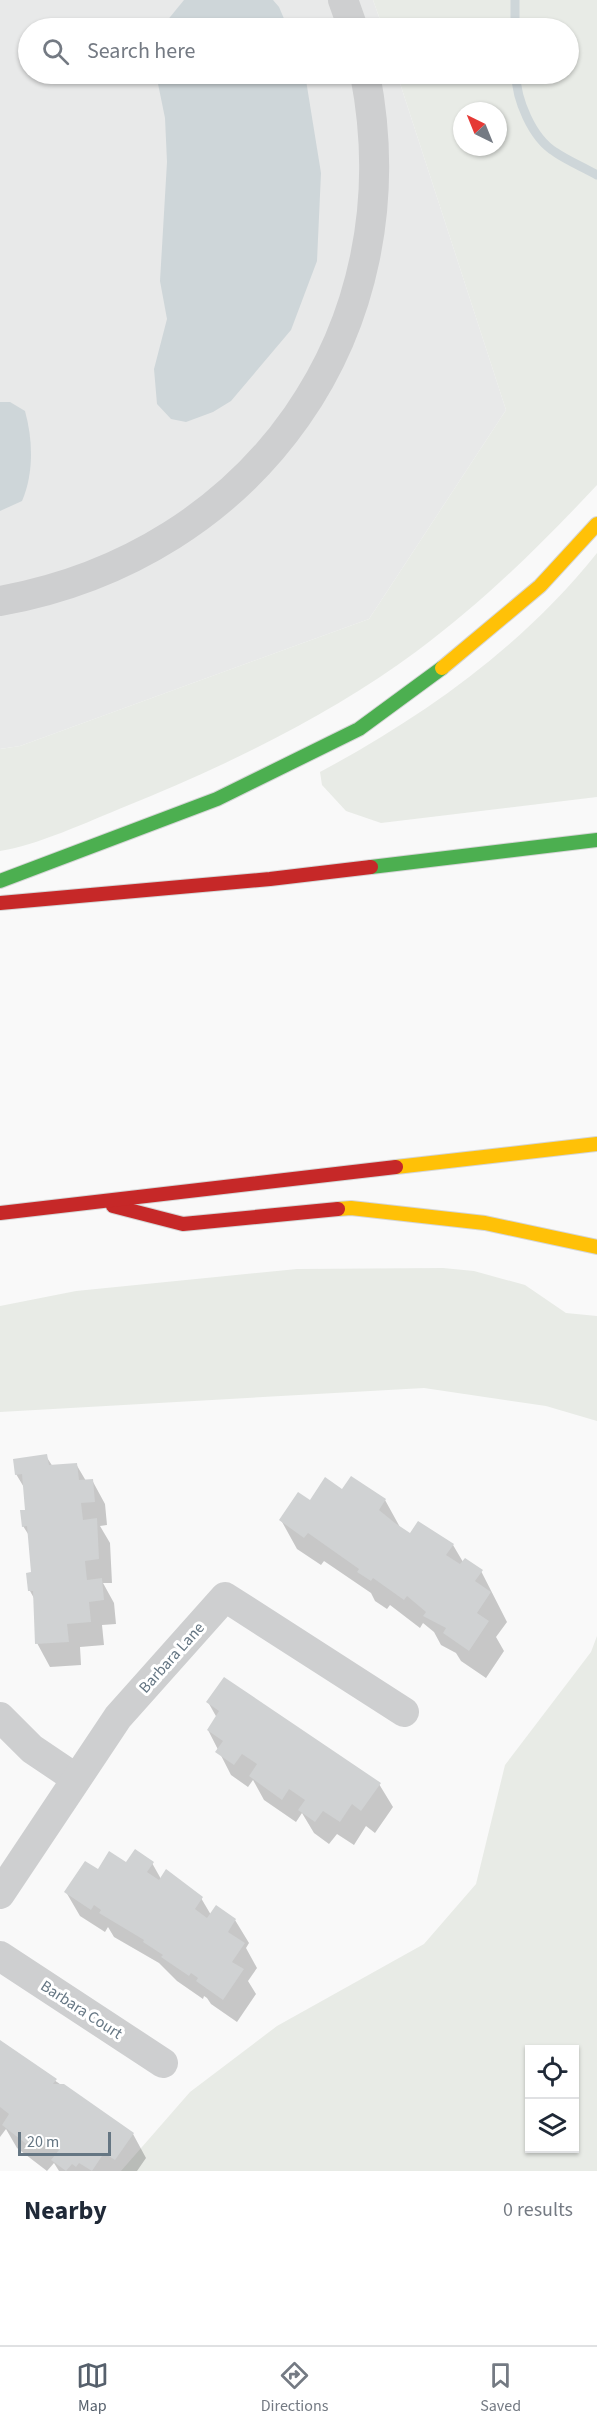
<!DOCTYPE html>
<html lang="en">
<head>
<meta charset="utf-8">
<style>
	:root { --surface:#fff; --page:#f2f2f3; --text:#1f2937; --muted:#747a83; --line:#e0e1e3; --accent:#56606c }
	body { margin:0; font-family:"Source Sans 3",sans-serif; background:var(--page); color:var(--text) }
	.controls { position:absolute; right:18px; bottom:18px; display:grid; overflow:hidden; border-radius:0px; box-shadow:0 2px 4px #0004 }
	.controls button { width:54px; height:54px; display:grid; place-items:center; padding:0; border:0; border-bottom:2px solid var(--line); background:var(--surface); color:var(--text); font:30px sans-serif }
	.compass { position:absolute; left:453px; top:102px; width:54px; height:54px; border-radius:50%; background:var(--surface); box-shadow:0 2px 4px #0004; rotate:317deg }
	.scale { position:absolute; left:18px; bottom:15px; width:93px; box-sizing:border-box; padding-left:6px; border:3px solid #657683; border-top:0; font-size:16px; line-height:21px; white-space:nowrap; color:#657683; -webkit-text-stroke:4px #fff; paint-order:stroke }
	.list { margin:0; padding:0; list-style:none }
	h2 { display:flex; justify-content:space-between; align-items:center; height:78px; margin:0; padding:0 24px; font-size:26px }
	h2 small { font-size:20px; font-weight:400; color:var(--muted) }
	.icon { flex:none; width:33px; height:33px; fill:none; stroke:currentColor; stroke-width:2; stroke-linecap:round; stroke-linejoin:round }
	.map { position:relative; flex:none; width:597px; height:2171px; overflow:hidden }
	.search { position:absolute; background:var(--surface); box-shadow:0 2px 4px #0004; left:18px; right:18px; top:18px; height:66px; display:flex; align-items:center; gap:15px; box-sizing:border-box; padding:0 21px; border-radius:33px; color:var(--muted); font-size:22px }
	.sheet { height:174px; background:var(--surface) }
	nav { display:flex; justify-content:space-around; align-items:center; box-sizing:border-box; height:84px; border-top:2px solid var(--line); background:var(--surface); font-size:16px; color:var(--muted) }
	nav a { display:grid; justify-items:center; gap:3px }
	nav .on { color:var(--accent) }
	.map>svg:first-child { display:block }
</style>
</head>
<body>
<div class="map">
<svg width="597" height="2171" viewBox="0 0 597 2171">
	<rect width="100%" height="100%" fill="#f9f9f9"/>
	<polygon fill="#e8e9e9" points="0,0 373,0 383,28 28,28 28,74 397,74 506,410 369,619 20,746 0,749"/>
	<g fill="#e8ebe6" fill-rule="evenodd">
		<path d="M373 0H597V485C541 545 483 602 417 651 331 715 224 767 124 807 90 821 35 846 0 851V749L20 746 369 619 506 410 397 74H568V28H383ZM462 111H498V147H462Z"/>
		<path d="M597 553V797L381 823 346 811 322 785 320 772C424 716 522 647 597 553Z"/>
		<polygon points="443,1268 474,1271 525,1285 566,1313 597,1316 597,1421 546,1406 424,1388 0,1412 0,1306 76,1291 297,1269"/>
		<path d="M597 1636V2171H121L190 2092 277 2026 424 1944 476 1884 505 1765 591 1652ZM530 2050H574V2148H530Z"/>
	</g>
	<g fill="#ced6d9">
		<polygon points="184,0 273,0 279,7 288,28 164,28 166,22"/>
		<polygon points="156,74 305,74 321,173 317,261 291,330 231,401 213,412 186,422 171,419 157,404 154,369 167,319 160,281 167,162 165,118"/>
		<path d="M0 402H10L25 411C33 440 34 473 22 501L0 511Z"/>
	</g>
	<g fill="#0003">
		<polygon points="46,1456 53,1467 76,1464 86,1481 92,1480 105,1504 107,1525 100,1526 110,1543 112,1583 103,1583 114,1603 116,1624 102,1625 104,1645 80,1647 81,1665 50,1667 37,1643 35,1600 30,1591 28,1574 33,1574 30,1537 23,1526 27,1511 25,1489 16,1474"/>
		<polygon points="342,1491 385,1500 401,1529 410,1535 453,1545 463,1562 481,1571 507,1622 496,1637 504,1651 486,1678 461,1661 456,1653 441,1645 434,1632 423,1623 420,1628 390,1605 387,1609 375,1601 371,1593 324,1561 321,1565 297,1549 281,1520 310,1502"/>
		<polygon points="208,1702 379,1784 393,1807 375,1833 366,1826 354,1845 337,1834 329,1844 314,1833 302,1813 296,1822 264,1800 253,1780 248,1787 231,1775 208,1730 217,1718"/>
		<polygon points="152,1863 161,1879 201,1898 211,1915 235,1920 249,1943 246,1948 257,1968 248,1981 256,1994 237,2022 211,2004 207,1998 204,1996 203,1999 177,1981 159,1963 114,1937 108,1927 105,1932 80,1916 66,1892 98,1871 126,1864"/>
		<polygon points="0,2043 133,2134 146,2158 137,2171 59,2171 54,2163 47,2171 17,2148 6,2129 0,2137"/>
	</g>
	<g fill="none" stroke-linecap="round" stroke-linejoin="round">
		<g stroke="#ced6d9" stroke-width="9">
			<polyline points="515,0 515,28"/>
			<path d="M516 74C516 99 532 138 555 152 568 161 583 167 597 175"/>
		</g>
	</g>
	<g fill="#d0d2d3">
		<polygon points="47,1454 49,1465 77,1463 79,1480 93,1479 95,1502 81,1503 83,1520 97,1518 99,1559 85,1561 87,1580 102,1578 104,1600 89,1602 91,1622 67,1624 69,1642 35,1644 33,1591 28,1591 26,1573 31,1572 27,1526 22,1527 20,1510 25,1510 22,1474 15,1475 13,1459"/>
		<polygon points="351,1476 386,1499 379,1510 395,1523 410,1533 418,1521 454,1544 446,1555 460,1564 465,1558 483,1570 475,1581 491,1592 477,1613 489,1621 469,1651 443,1633 446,1628 423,1616 426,1612 407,1596 404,1600 373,1578 371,1581 357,1572 359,1569 308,1533 304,1538 279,1520 298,1492 310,1500 325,1477 342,1489"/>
		<polygon points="224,1677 381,1783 361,1811 352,1804 340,1822 323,1811 315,1822 298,1810 305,1800 289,1789 282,1800 249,1776 257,1764 242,1754 234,1765 215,1752 223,1741 207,1730 219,1711 206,1702"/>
		<polygon points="135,1849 154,1862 147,1872 159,1880 166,1869 203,1897 195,1909 207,1918 216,1905 236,1919 228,1932 245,1943 232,1962 244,1969 223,2000 196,1981 198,1978 191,1973 189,1976 161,1957 163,1955 143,1942 144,1940 99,1913 101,1910 94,1905 91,1910 64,1892 85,1861 98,1869 109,1851 126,1862"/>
		<polygon points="0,2040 57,2079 53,2084 64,2084 134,2133 115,2160 104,2153 92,2171 79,2163 76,2167 72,2164 66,2171 51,2160 59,2150 42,2138 34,2150 2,2125 9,2114 0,2107"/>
	</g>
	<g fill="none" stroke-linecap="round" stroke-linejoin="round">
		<g stroke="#d5d6d6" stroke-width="16">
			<g id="fast">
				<polyline points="371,867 597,840"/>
				<polyline points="0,881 217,799 359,729 442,668"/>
			</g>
		</g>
		<g stroke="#d5d6d6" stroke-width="16">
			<g id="slow">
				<polyline points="442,668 540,586 597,524"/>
				<polyline points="396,1167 597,1144"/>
				<polyline points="338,1209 351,1208 485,1223 597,1247"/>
			</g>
		</g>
		<g stroke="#d5d6d6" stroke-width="16">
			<g id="jam">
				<polyline points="0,903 270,879 371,867"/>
				<polyline points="113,1206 183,1224 338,1209"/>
				<polyline points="0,1213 396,1167"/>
			</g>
		</g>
		<g stroke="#cecfd0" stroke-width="30">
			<polyline points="343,0 353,28"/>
			<path d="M0 601C255 555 415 330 365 74"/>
			<polyline points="0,1717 32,1749 75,1778"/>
			<polyline points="0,1894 118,1717 225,1597 404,1712"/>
			<polyline points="0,1956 163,2063"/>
		</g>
		<use href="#fast" stroke="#4caf50" stroke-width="14"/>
		<use href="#slow" stroke="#ffc107" stroke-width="14"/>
		<use href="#jam" stroke="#c62828" stroke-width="14"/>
	</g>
	<g text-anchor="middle" stroke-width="6" stroke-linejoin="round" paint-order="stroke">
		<g font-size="16" fill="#657683" stroke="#fff">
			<text transform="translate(171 1657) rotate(-48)" y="6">Barbara Lane</text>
			<text transform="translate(82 2009) rotate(33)" y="6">Barbara Court</text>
		</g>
	</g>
</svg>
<div class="controls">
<button><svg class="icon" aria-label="locate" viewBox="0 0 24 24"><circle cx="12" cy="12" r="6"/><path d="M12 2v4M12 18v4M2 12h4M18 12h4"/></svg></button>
<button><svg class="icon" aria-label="layers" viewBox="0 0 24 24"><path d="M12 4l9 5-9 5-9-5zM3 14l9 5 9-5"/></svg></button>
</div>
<svg class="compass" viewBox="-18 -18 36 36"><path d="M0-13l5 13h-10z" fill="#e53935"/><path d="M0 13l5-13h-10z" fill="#747a83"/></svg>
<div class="scale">20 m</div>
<div class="search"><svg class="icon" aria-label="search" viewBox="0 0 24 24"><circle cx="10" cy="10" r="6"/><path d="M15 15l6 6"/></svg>Search here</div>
</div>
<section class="sheet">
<h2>Nearby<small>0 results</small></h2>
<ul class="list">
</ul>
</section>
<nav>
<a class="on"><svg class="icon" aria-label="map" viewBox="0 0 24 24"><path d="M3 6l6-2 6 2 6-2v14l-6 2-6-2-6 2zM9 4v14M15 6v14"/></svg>Map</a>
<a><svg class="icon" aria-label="directions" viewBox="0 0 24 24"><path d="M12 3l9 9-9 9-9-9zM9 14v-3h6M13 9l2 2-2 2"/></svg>Directions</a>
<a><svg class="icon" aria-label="saved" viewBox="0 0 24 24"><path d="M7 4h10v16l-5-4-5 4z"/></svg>Saved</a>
</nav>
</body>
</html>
